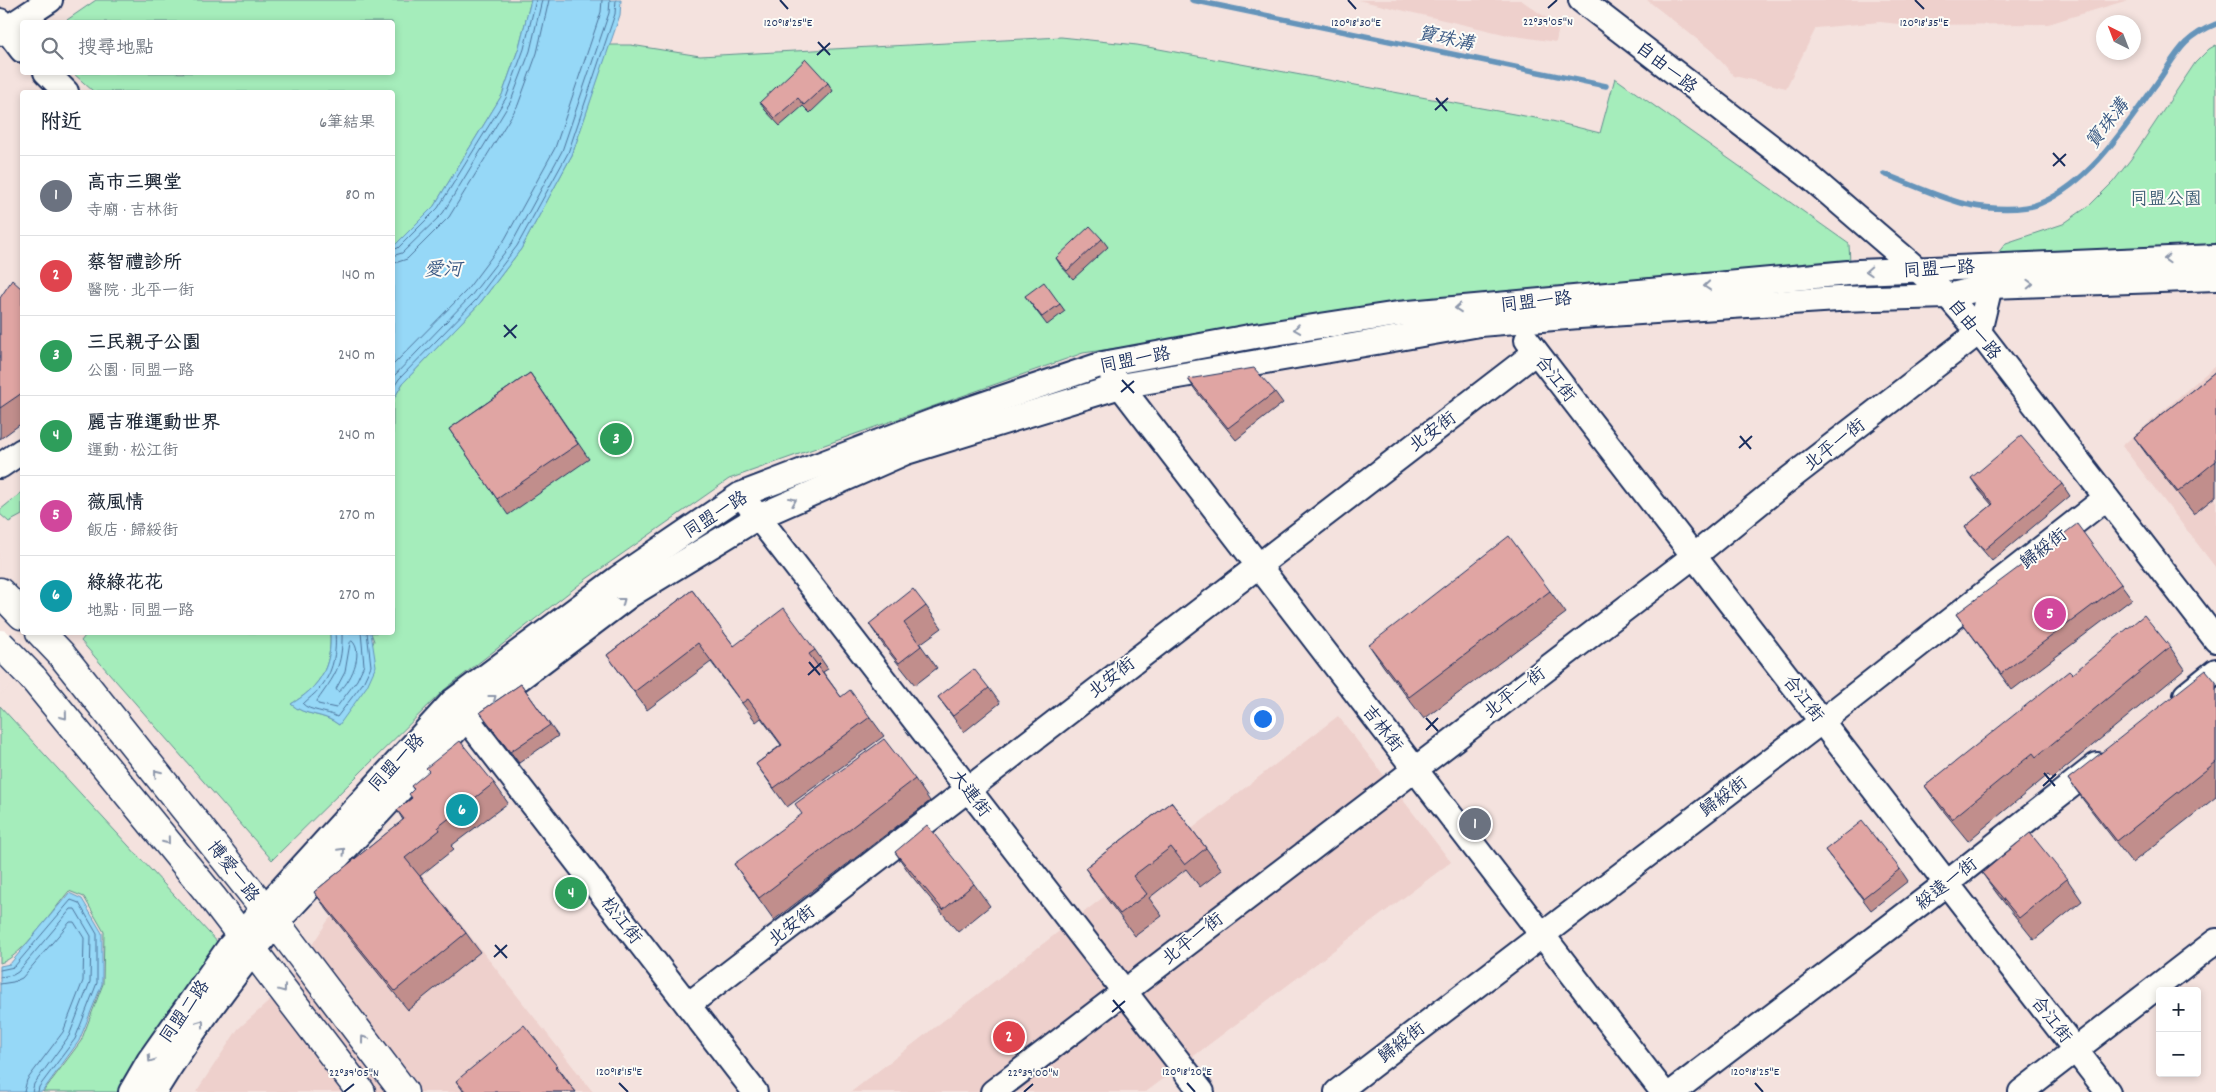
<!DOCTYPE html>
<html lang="zh-TW">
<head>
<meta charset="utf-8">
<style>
	:root { --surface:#fff; --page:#f2f2f3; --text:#1f2937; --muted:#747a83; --line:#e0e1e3; --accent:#c8321e }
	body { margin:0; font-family:Dekko,"LXGW WenKai TC",sans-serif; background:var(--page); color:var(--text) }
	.controls { position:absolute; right:15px; bottom:15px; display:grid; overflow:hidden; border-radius:5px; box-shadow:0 2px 8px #0003 }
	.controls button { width:45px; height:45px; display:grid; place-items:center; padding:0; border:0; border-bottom:1px solid var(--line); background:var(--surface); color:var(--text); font:25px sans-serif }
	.compass { position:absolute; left:2096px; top:15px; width:45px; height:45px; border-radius:50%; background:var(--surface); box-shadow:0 2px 8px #0003; rotate:318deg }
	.you { position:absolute; left:1262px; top:718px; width:18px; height:18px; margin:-12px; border:4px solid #fff; border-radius:50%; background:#1a73e8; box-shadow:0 0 0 8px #1a73e833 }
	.badge { display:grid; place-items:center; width:32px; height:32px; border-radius:50%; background:var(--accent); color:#fff; font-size:16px; font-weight:700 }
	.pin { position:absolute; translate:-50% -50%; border:2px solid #fff; box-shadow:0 1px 5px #0006 }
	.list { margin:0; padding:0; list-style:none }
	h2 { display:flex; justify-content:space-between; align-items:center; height:65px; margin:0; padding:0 20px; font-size:21px }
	h2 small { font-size:16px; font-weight:400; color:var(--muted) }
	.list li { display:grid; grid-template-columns:32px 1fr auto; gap:15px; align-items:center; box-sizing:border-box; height:80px; padding:0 20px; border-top:1px solid var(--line) }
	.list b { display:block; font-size:19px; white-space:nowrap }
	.list p { margin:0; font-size:16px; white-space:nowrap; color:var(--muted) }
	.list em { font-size:16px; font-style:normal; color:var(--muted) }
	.icon { flex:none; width:28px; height:28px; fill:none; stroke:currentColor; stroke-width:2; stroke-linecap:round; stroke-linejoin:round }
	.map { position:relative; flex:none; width:2216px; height:1092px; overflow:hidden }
	.search { position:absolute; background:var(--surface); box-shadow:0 2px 8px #0003; left:20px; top:20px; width:375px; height:55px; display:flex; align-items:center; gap:12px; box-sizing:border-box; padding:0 18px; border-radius:5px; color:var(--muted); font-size:19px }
	.panel { position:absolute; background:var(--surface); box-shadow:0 2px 8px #0003; left:20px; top:90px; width:375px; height:545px; border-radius:5px }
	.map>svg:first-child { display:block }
</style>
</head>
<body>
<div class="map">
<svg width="2216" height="1092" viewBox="0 0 2216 1092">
	<rect width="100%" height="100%" fill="#f4e2de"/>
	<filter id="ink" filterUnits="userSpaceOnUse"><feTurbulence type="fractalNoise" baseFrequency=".02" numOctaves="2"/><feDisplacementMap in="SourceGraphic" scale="10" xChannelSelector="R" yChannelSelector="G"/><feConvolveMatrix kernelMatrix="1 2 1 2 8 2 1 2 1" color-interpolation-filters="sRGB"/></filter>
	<g filter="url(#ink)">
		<g fill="#eed0cc">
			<polygon points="1358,0 1521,0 1559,27 1556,42 1508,35"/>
			<polygon points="1647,0 2128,0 2048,24 1908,25 1880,22 1816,28 1786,88 1734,76 1712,51"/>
			<polygon points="2216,365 2216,568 2122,446"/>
			<polygon points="1338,716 1451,862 1146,1092 851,1092"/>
			<polygon points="407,856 593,1092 196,1092 238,1029 283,989 329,919"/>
		</g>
		<g fill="#a5edbb" stroke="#608e8c">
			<polygon points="96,0 531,0 519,47 502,95 434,206 393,247 392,92 94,92 73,73 392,72 392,22 64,22"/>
			<path d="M1061 37 1137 45 1552 121 1600 133 1615 78 1849 244 1850 263 1303 321 1083 353 729 479 585 580 444 690 272 860 81 641 88 632 330 633C332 667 320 687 291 704 305 717 323 712 339 725L374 641 371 633 392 632 393 400 403 383 480 303 521 249 572 155 609 45H631L700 56Z"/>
			<polygon points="2216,45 2216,247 2115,252 1997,254 2006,243 2063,224 2090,205 2113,182 2131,159 2195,63 2209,49"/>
			<polygon points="22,492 22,515 9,522 0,514 0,510"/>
			<path d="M0 706 221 946 134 1092H43L81 1041 103 984 104 932 84 897 69 891C54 909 21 958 0 963Z"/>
		</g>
		<g fill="#96d8f7" stroke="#6594ba">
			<polygon points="531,0 621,0 620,15 572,155 521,249 480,303 403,383 393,400 393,247 434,206 502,95 519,47"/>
			<path d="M330 633H371L376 666 367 686 339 725C323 712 305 717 291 704 320 687 332 667 330 633Z"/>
			<polygon points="69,893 82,899 102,933 102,984 79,1041 42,1092 0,1092 0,966 10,964"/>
		</g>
		<polygon fill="#f4e2de" points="0,528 22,550 22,632 73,632 0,694"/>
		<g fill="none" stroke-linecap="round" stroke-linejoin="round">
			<g stroke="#4c739b" stroke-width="1">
				<polyline points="392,250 398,248 438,208 506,98 524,49 536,0"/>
				<polyline points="392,256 402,253 443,213 511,101 530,51 542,0"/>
				<polyline points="392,264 407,259 449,217 518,105 537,53 549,0"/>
				<polyline points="392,366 466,291 505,239 555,148 601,12 602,0"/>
				<polyline points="392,378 471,296 512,243 562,151 609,13 610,0"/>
				<polyline points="392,390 399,379 476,300 517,246 568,153 615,14 616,0"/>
				<path d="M335 632C337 652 333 673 320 688 315 694 308 699 303 704 309 711 327 711 337 717L363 683 371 666 367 632"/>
				<path d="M342 632C343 667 335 675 317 701L318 704 336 708 357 680 364 665 361 632"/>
				<path d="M352 641C365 652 350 684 338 692L336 689 345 672 350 643Z"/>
				<polyline points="0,970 14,967 71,900 79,903 97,934 97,983 75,1039 39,1087 38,1092"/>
				<polyline points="0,977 13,975 18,972 71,909 75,909 91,936 90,982 69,1036 34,1084 32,1092"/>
				<polyline points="0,984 13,982 22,978 70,922 74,922 84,938 83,981 63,1032 27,1080 24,1092"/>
			</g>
			<g stroke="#6594ba" stroke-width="5.5">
				<polyline points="1192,0 1606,86"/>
				<path d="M1884 174C1909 183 1944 200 1970 205 1988 209 2024 211 2041 203 2091 181 2123 130 2154 87 2176 57 2179 39 2216 24"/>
			</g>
			<g stroke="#1b2f5e" stroke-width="28">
				<g id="minor">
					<polyline points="1581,0 1810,177 1948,296 1979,332 2216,640"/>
					<polyline points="0,21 22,50"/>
					<polyline points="0,33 50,0"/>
					<polyline points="46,72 66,92"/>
					<polyline points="1527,340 2108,1092"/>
					<polyline points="1112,375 1663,1092"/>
					<polyline points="0,466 22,451"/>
					<polyline points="748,504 1202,1092"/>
					<polyline points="2186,695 2216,671"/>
					<polyline points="457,706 755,1092"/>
					<polyline points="688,1005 1536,352"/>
					<polyline points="131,1092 149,1061 230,946 453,701 618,578 740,495 934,421 1103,364 1255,336 1398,314 1859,272 2216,257"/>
					<path d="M154 1092C190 1033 233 976 276 923L467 718 630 595 758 517 906 452 1120 386 1480 324 1579 316 1838 299 1948 296 1990 286 2216 278"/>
					<polyline points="993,1092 1694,556 1780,486 1979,332 1990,286 1990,273"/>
					<polyline points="1337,1092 1822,721 2106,498"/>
					<polyline points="1673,1092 1947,883 2097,765"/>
					<polyline points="2021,1092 2216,941"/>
				</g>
			</g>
			<g stroke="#1b2f5e" stroke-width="31">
				<g id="major">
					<polyline points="0,592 22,615"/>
					<polyline points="40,632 61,654 276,923 404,1092"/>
					<polyline points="33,678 212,897 361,1092"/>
				</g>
			</g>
			<use href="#minor" stroke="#fdfcf7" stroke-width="24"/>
			<use href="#major" stroke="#fdfcf7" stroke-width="28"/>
			<g stroke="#1b2f5e" stroke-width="31" stroke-linecap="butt">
				<polyline id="major-bridge" points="0,644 33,678"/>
			</g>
			<use href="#major-bridge" stroke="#fdfcf7" stroke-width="28"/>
		</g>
		<g fill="#c18e8c" stroke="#1b2f5e">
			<polygon points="828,83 833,91 810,113 803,106 780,126 765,110 760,102"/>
			<polygon points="1102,239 1108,247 1073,279 1061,266 1056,258"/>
			<polygon points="22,289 22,423 0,439 0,298"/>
			<polygon points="1025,296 1060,304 1065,311 1047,325"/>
			<polygon points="2216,371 2216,496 2194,514 2150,459 2134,437"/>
			<polygon points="530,373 589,459 508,515 449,429"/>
			<polygon points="1188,379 1275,392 1283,403 1236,440 1196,391"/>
			<polygon points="1971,478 2062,484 2070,496 1992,561 1973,539 1965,527 1992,505 1979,490"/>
			<polygon points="2121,584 2132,599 2012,690 1956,614"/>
			<polygon points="692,590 734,646 815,650 828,669 823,672 841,697 870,717 884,736 787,807 756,764 781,745 761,718 756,722 711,662 647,710 607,655"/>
			<polygon points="1550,591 1566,613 1424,719 1384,667 1369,645"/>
			<polygon points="926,606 942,628 920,644 937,668 915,685 884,646 869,624"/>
			<polygon points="2170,647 2185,669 2052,779 2048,775 1968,841 1941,808 1925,786 2072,674"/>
			<polygon points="2216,682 2216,797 2132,863 2084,801 2068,779"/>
			<polygon points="521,684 558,736 519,763 480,712"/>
			<polygon points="989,688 1000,703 964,732 938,697"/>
			<polygon points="915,779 930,801 774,920 734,864"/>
			<polygon points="494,783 508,803 451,846 454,849 420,876 466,933 480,952 408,1010 328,911 314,892 403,820 397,810 412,798 414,790 411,786"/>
			<polygon points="1171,802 1206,848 1222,870 1200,887 1186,869 1149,898 1162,916 1135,936 1100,890 1085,868"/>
			<polygon points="1825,850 1900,869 1908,881 1871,910"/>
			<polygon points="895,852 974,884 990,906 958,932 910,874"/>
			<polygon points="1982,873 2067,879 2082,901 2034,940 1998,895"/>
			<polygon points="557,1066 570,1084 569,1084 576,1092 464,1092 456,1081"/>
		</g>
		<g fill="#e0a5a3" stroke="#1b2f5e">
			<polygon points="806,59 828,83 804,105 798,98 775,118 760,102"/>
			<polygon points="1090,226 1102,239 1067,271 1056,258"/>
			<polygon points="12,280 22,289 22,393 0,408 0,298"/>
			<polygon points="1044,282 1060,304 1042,317 1025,296"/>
			<polygon points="1254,368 1275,392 1228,428 1188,379"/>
			<polygon points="2216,371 2216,461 2178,492 2134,437"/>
			<polygon points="530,373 578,444 497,499 449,429"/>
			<polygon points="2021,436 2062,484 1984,550 1965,527 1993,504 1971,478"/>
			<polygon points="2077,524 2121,584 2001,674 1956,614"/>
			<polygon points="1509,536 1550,591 1409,697 1369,645"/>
			<polygon points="913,589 926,606 904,623 921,646 899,663 869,624"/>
			<polygon points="692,590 734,646 784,608 815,650 809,654 841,697 850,690 870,717 774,788 756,764 782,745 748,699 742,703 698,643 634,692 607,655"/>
			<polygon points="2144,615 2170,647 2036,757 2033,753 1952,819 1925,786 2069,671 2072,674"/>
			<polygon points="974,669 989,688 953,716 938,697"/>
			<polygon points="2206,670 2216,682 2216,762 2117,841 2068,779"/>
			<polygon points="521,684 550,725 510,752 480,712"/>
			<polygon points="884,739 915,779 759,898 734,864 802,814 795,804"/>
			<polygon points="460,741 494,783 438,827 440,830 405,858 466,933 395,991 314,892 404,819 397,810 412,798 409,794 414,789 411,786 429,771 426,768"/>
			<polygon points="1171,802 1206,848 1185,865 1171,847 1133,876 1147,894 1120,914 1085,868"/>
			<polygon points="1862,821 1900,869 1863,898 1825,850"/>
			<polygon points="927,825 974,884 943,910 895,852"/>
			<polygon points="2030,833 2067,879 2019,918 1982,873"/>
			<polygon points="524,1025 557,1066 555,1067 576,1092 466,1092 456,1081"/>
		</g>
		<defs><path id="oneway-chevron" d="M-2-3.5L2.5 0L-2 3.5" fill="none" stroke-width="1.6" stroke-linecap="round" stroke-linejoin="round" transform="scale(1.25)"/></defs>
		<g stroke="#8c96aa">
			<use href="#oneway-chevron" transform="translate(2167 259) rotate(178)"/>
			<use href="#oneway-chevron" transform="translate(1869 271) rotate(177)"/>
			<use href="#oneway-chevron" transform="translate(2030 284) rotate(-2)"/>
			<use href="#oneway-chevron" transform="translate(1707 286) rotate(175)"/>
			<use href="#oneway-chevron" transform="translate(1458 308) rotate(175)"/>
			<use href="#oneway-chevron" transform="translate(1297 329) rotate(171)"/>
			<use href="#oneway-chevron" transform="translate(793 501) rotate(-23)"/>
			<use href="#oneway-chevron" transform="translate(622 601) rotate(-37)"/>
			<use href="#oneway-chevron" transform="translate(493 698) rotate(-37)"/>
			<use href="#oneway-chevron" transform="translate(64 716) rotate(51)"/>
			<use href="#oneway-chevron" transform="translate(157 773) rotate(-129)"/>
			<use href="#oneway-chevron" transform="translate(167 841) rotate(51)"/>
			<use href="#oneway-chevron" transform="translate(342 851) rotate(-47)"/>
			<use href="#oneway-chevron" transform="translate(283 989) rotate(53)"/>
			<use href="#oneway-chevron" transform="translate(201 1023) rotate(-54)"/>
			<use href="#oneway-chevron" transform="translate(364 1039) rotate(-127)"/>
			<use href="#oneway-chevron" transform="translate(151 1059) rotate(124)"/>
		</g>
	</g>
	<path fill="none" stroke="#1b2f5e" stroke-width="2" d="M780 0 788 9M1348 0 1356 9M1915 0 1924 9M1548 8 1557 0M818 42 830 55M817 55 830 43M1436 98 1447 111M1435 110 1448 98M2053 153 2065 166M2053 166 2066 154M504 325 516 338M504 337 517 325M1122 380 1134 393M1121 392 1134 381M1740 436 1751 449M1739 448 1752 436M809 662 820 675M808 675 821 663M1426 718 1438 731M1426 730 1438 718M2044 773 2055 786M2043 786 2056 774M495 945 507 958M494 957 507 945M1113 1000 1124 1013M1112 1012 1125 1001M619 1083 628 1092M1187 1083 1195 1092M1755 1083 1763 1092M344 1092 354 1084M1024 1092 1033 1084"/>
	<g text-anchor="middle" stroke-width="4" stroke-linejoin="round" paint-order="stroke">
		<g font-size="18" fill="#1b2f5e" stroke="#fdfcf7">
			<text transform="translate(1667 67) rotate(38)" y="6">自由一路</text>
			<text transform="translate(1939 268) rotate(-3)" y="6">同盟一路</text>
			<text transform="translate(1536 301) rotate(-6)" y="6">同盟一路</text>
			<text transform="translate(1975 329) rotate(51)" y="6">自由一路</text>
			<text transform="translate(1135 359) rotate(-11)" y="6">同盟一路</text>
			<text transform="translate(1556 378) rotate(52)" y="6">合江街</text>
			<text transform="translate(1432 431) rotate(-37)" y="6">北安街</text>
			<text transform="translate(1834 444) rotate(-38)" y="6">北平一街</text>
			<text transform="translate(715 514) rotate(-32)" y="6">同盟一路</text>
			<text transform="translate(2043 548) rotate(-38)" y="6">歸綏街</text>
			<text transform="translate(1111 677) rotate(-38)" y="6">北安街</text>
			<text transform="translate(1514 692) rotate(-37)" y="6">北平一街</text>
			<text transform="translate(1804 698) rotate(52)" y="6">合江街</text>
			<text transform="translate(1383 728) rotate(52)" y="6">吉林街</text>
			<text transform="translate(396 762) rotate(-47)" y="6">同盟一路</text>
			<text transform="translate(971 793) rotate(52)" y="6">大連街</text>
			<text transform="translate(1723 796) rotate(-37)" y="6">歸綏街</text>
			<text transform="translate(234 871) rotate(52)" y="6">博愛一路</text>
			<text transform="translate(1946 883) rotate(-38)" y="6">綏遠一街</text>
			<text transform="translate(622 920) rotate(52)" y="6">松江街</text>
			<text transform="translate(791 925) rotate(-38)" y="6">北安街</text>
			<text transform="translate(1192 938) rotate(-38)" y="6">北平一街</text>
			<text transform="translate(184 1011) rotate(-55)" y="6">同盟二路</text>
			<text transform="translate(2052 1019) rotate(52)" y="6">合江街</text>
			<text transform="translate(1401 1042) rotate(-38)" y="6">歸綏街</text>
		</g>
		<g font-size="18" fill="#3e5e75" stroke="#fdfcf7">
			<text x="2166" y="204">同盟公園</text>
		</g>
		<g font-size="19" font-style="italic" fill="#3a5984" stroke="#fdfcf7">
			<text transform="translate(1446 37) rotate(12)" y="7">寶珠溝</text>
			<text transform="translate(2106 123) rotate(-52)" y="7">寶珠溝</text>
			<text x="443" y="275">愛河</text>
		</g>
	</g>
	<g font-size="12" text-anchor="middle" fill="#1b2f5e" stroke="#fdfcf7" stroke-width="4" stroke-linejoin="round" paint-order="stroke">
		<text x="1548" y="25">22°39'05"N</text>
		<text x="1356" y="26">120°18'30"E</text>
		<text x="788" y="26">120°18'25"E</text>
		<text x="1924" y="26">120°18'35"E</text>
		<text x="619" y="1075">120°18'15"E</text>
		<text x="1187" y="1075">120°18'20"E</text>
		<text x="1755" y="1075">120°18'25"E</text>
		<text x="354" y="1076">22°39'05"N</text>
		<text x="1033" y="1076">22°39'00"N</text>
	</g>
</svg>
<div class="controls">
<button>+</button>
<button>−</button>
</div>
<svg class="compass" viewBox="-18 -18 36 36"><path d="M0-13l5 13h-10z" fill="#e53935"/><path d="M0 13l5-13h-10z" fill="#747a83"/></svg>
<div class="you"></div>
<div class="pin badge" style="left:1475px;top:824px;background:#6b7280">1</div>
<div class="pin badge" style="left:1009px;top:1037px;background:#e0444e">2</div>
<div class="pin badge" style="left:616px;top:439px;background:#2e9e5b">3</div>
<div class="pin badge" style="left:571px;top:893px;background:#2e9e5b">4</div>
<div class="pin badge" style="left:2050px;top:614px;background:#d1479c">5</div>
<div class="pin badge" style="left:462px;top:810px;background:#0f9aa8">6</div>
<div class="search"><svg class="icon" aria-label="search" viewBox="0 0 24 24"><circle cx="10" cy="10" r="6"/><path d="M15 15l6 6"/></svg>搜尋地點</div>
<section class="panel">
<h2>附近<small>6筆結果</small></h2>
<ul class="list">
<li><span class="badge" style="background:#6b7280">1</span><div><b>高市三興堂</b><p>寺廟 · 吉林街</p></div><em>80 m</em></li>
<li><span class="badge" style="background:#e0444e">2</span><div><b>蔡智禮診所</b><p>醫院 · 北平一街</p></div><em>140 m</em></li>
<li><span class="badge" style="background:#2e9e5b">3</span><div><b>三民親子公園</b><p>公園 · 同盟一路</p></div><em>240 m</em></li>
<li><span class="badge" style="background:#2e9e5b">4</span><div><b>麗吉雅運動世界</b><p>運動 · 松江街</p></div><em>240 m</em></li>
<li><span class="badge" style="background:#d1479c">5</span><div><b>薇風情</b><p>飯店 · 歸綏街</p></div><em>270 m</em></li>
<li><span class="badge" style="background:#0f9aa8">6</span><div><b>綠綠花花</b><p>地點 · 同盟一路</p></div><em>270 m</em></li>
</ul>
</section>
</div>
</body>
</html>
